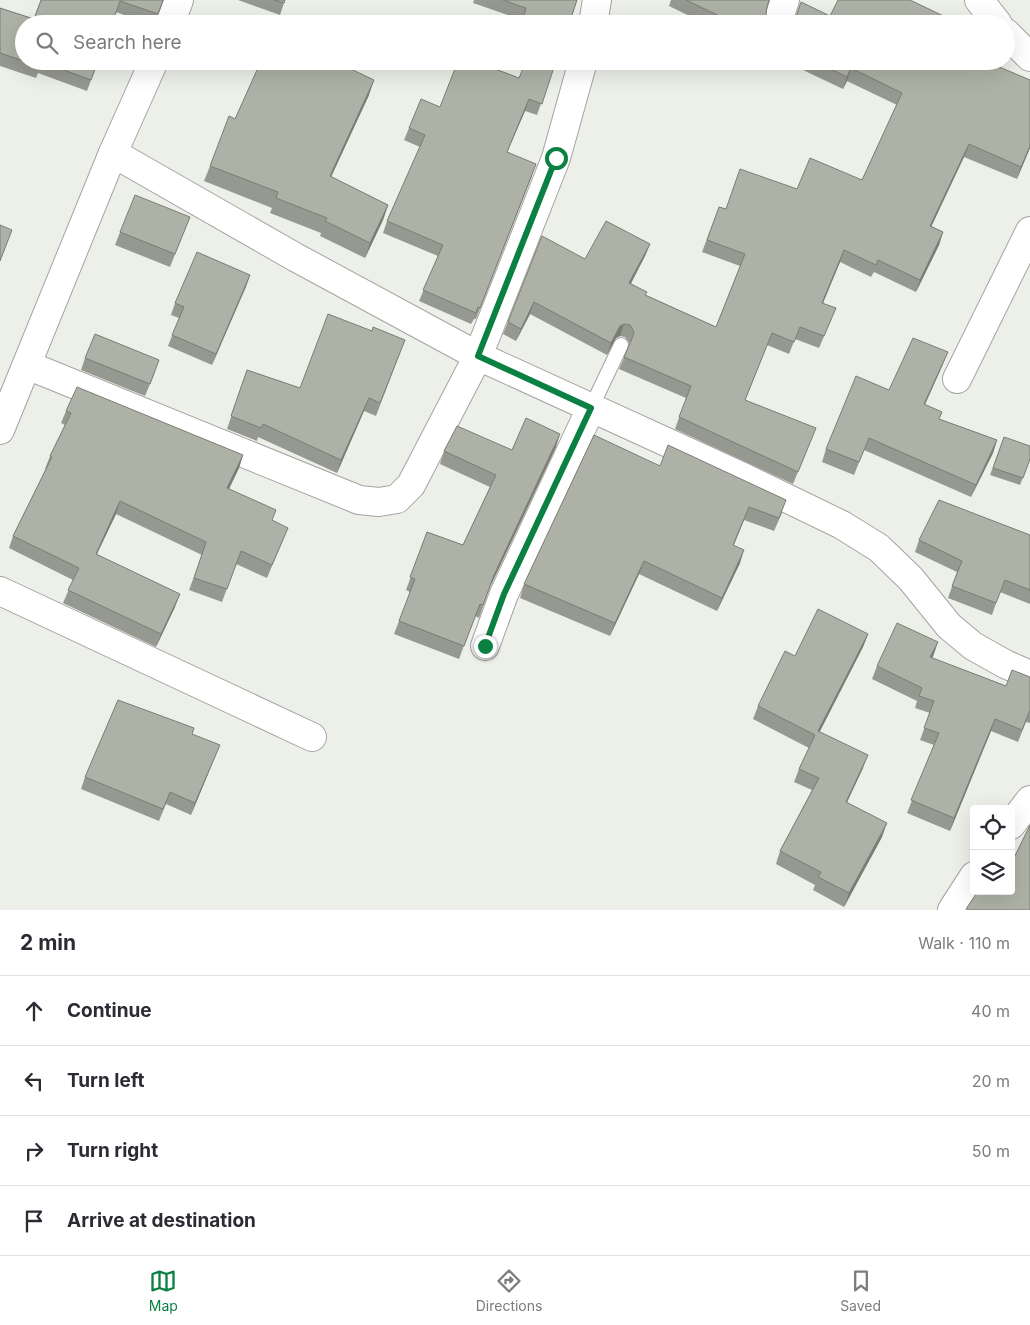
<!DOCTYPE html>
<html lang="en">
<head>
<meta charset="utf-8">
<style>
	:root { --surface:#fff; --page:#f2f2f3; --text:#2b2b33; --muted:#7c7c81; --line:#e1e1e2; --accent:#0b8043 }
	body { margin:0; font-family:Inter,sans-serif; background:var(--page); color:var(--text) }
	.controls { position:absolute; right:15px; bottom:15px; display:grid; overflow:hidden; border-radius:5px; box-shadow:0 5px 20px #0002 }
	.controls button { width:45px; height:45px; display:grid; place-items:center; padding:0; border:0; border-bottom:1px solid var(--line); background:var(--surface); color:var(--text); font:25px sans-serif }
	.stop { position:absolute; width:15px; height:15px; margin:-11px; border:4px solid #0b8043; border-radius:50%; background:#fff }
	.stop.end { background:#0b8043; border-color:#fff; box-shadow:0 1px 5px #0008 }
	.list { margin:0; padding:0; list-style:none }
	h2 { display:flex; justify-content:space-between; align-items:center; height:65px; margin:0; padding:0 20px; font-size:21px }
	h2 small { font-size:16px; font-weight:400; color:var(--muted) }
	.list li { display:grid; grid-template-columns:32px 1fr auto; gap:15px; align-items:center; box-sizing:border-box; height:70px; padding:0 20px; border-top:1px solid var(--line) }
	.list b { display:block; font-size:19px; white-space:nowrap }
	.list em { font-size:16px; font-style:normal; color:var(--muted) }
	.icon { flex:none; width:28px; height:28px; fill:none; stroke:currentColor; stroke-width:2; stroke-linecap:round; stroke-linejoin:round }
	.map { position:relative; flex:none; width:1030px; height:910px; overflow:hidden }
	.search { position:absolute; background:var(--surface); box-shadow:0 5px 20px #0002; left:15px; right:15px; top:15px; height:55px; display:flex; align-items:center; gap:12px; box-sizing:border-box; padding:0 18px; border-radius:28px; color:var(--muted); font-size:19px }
	.sheet { height:345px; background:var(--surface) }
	nav { display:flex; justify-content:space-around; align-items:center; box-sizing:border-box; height:70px; border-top:1px solid var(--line); background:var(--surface); font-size:14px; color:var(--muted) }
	nav a { display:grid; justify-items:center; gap:2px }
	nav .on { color:var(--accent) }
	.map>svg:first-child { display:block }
</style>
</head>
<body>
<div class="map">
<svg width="1030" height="910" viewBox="0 0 1030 910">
	<rect width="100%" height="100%" fill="#ecf0e8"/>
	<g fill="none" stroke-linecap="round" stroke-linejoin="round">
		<g stroke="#a4a4a4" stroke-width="16">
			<polyline id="service" points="591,408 621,345"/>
		</g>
		<g stroke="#a4a4a4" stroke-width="30">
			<g id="minor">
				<polyline points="979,0 998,24"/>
				<polyline points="170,24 179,0"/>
				<polyline points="593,24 597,0"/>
				<polyline points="777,24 785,0"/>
				<polyline points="1006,33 1030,57"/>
				<polyline points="113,153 295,257 478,356 745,478 842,525 879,548 911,579 949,626 973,646 1005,664 1030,675"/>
				<polyline points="27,365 359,500 379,502 397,499 411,485 478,356 556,158 583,61"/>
				<polyline points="957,379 1030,231"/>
				<polyline points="0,430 113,153 154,61"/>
				<polyline points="0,591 312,737"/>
				<polyline points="485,646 504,594 591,408"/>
				<polyline points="1011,825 1030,800"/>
				<polyline points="952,910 974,876"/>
			</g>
		</g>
		<use href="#service" stroke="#fff" stroke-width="14"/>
		<use href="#minor" stroke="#fff" stroke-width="28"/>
	</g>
	<g fill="#96998f">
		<polygon points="41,0 163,0 154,24 148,24 116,12 87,91 38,73 36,78 0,66 0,8 34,19"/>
		<polygon points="238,0 285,0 280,15"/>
		<polygon points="474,0 577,0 569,24 520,24 522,20 473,3"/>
		<polygon points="671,0 769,0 767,7 766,14 769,22 772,24 706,24 669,6"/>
		<polygon points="556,61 537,115 525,111 507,152 532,176 476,319 474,319 471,324 419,301 438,256 383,233 387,221 420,147 404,140 409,128 440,107 519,78"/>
		<polygon points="784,61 992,61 991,64 1030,148 1017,179 964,157 931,226 943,232 939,245 916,292 874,272 871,277 840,262 823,303 831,320 819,348 795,339 789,354 767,345 745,401 811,440 793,484 675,429 686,398 619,369 630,344 625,337 620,336 616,338 607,355 530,314 516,341 503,334 508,322 585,259 650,244 645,256 631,283 646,295 716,327 740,266 702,252 719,207 726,209 797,189 862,180 897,105 847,81 843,89"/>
		<polygon points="338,63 369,95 331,177 388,205 383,220 365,258 320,236 321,233 270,213 272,208 204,181 210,166 235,119"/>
		<polygon points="190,217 170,267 115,245 120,232"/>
		<polygon points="250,275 212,365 168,346 179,318 171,315 175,303"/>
		<polygon points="400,353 376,416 364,411 337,473 258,437 257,441 227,429 247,370 300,388"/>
		<polygon points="85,358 155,372 145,396 81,370"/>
		<polygon points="943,364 925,405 939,419 997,440 993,453 971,497 864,450 854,475 822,462 826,449 889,390"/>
		<polygon points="66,411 243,455 239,468 229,489 272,521 283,540 267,578 236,564 222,602 189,590 202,555 116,514 97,554 175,607 156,647 63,603 73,580 9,548 13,536 46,469 45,469 50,456 65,425 61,423"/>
		<polygon points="1004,437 1030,459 1020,485 990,475"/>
		<polygon points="556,447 490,587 479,618 475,616 459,659 394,634 410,592 406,590 427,532 463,545 490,487 440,464 444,451 512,450"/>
		<polygon points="660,466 782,513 774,531 744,520 734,545 740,563 717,611 639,574 610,636 520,598 524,584"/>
		<polygon points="1030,535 1030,604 1000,592 992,615 948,598 957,572 915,552 919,540"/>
		<polygon points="868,634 863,647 819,732 863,768 847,802 882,837 844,907 813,890 815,885 776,864 780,851 812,790 794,782 799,769 809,748 753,719 758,706 795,656"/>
		<polygon points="934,654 932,658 1006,686 1028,677 1030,677 1030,723 1026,722 1018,742 991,731 950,831 907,813 934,745 920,740 930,713 915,708 917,701 872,679 877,666"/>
		<polygon points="192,734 215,757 191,815 166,804 159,821 81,789 85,777"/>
	</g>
	<g fill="#7a7d74">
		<polygon points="851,68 847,81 843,89 847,77"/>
		<polygon points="374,80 369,95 324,192 330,176"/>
		<polygon points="529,99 525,111 502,164 507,152"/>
		<polygon points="969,144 964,157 926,238 930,226"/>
		<polygon points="1030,146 1030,148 1017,179 1021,167"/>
		<polygon points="388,205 383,220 365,258 370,243"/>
		<polygon points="943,232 939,245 916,292 920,280"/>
		<polygon points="650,244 645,256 625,295 629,283"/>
		<polygon points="844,250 840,262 818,315 822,303"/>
		<polygon points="250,275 246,287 212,365 216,354"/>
		<polygon points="534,302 530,314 516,341 521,329"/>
		<polygon points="624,324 620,336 616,338 607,355 611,343 620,326"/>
		<polygon points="948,352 943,364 919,417 924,404"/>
		<polygon points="369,398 364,411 337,473 341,460"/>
		<polygon points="560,434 556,447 490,587 494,575"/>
		<polygon points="997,440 993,453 971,497 976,485"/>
		<polygon points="243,455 239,468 223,501 227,488"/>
		<polygon points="120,501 116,514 91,566 96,554"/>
		<polygon points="749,507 744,520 728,558 733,545"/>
		<polygon points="744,550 740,563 717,611 722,598"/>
		<polygon points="644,561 639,574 610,636 615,623"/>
		<polygon points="180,594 175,607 156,647 161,634"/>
		<polygon points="868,634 863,647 813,745 818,731"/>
		<polygon points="938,642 934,654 926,670 930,657"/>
		<polygon points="995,719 991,731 950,831 954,818"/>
		<polygon points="220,745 215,757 191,815 195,803"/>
		<polygon points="868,755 863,768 841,815 846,802"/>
		<polygon points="887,823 882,837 844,907 849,893"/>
	</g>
	<g fill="#aeb2a6" stroke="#7a7d74">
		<polygon points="41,0 163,0 158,14 120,1 112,24 24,24 24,61 0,53 0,8 34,19"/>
		<polygon points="274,0 285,0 284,3"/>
		<polygon points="503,0 577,0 569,24 540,24 541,21 524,15 526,8"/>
		<polygon points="686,0 769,0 767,7 766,14 769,22 772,24 736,24"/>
		<polygon points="838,0 910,0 956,22 956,24 791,24 796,17 801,2 830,16"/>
		<polygon points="24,61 98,61 91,80 42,62 40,67"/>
		<polygon points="261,61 338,61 338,63 374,80 330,176 388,205 370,243 325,221 327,218 276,198 278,192 210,166 229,116 235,119"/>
		<polygon points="458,61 474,61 519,78 526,61 556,61 542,104 529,99 507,152 536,164 480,308 478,307 476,313 423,290 443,245 387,221 425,135 409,128 421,99 440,107"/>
		<polygon points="814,61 991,61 990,63 1030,80 1030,146 1021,167 969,144 930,226 943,232 920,280 878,260 876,265 844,250 822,303 836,308 824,336 800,327 794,342 772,333 745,400 816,428 798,472 679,417 691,386 624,357 633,336 634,332 630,325 624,324 620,326 611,343 534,302 521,329 508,322 542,236 585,259 606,221 650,244 629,283 647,292 645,295 716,327 745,254 707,240 719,207 726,209 740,169 797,189 810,158 862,180 902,93 851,68 847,77"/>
		<polygon points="135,195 190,217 175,254 120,232"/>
		<polygon points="0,225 12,230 0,261"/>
		<polygon points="197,252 250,275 216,354 172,335 184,307 175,303"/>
		<polygon points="328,314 372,331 373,327 405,340 380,403 369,398 341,460 263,424 261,428 231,416 247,370 300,388"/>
		<polygon points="95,334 159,360 150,384 85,358"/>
		<polygon points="913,338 948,352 924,404 942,412 939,419 997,440 976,485 869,438 859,462 826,449 856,376 889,390"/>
		<polygon points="77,387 243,455 227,488 276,510 272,520 288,528 272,565 241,551 227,589 194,578 206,542 120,501 96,554 180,594 161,634 68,590 79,568 13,536 52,457 50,456 71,413 66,411"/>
		<polygon points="526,418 560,434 494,575 483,605 480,604 464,646 399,621 415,579 410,577 427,532 463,545 496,475 444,451 457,426 512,450"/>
		<polygon points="594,435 660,466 668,445 786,500 779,518 749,507 733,545 744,550 722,598 644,561 615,623 524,584"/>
		<polygon points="1004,437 1030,446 1030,459 1023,478 993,468"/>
		<polygon points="939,500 1030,535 1030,590 1005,580 996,603 952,586 962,561 919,540"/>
		<polygon points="818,609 868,634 818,731 868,755 846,802 887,823 849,893 818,877 821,872 780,851 819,778 799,769 815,735 758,706 785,651 795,656"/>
		<polygon points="897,623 938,642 930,657 1006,686 1012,670 1030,677 1030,710 1022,730 995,719 954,818 911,800 939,733 924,728 934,701 919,696 922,688 877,666"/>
		<polygon points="118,700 194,728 192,734 220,745 195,803 170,792 163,809 85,777"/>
		<polygon points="1030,825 1030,910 968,910 966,909 978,891 1011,891 1011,864"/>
	</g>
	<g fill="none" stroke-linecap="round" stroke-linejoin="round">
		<polyline stroke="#0b8043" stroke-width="6" points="485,646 504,594 591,408 478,356 556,158"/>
	</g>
</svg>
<div class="controls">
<button><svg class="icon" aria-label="locate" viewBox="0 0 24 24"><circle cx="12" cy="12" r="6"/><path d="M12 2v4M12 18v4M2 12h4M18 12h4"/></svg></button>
<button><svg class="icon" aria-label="layers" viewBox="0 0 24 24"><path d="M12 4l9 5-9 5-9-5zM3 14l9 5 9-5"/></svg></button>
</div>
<div class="stop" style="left:556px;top:158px"></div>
<div class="stop end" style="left:485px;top:646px"></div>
<div class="search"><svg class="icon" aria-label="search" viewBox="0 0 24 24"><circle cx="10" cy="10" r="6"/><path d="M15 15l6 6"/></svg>Search here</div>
</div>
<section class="sheet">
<h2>2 min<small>Walk · 110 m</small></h2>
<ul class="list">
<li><svg class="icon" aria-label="ahead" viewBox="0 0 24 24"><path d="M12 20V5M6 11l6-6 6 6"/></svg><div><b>Continue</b></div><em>40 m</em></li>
<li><svg class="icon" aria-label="left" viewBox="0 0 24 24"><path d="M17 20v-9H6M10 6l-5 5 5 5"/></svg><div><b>Turn left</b></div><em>20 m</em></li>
<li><svg class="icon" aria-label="right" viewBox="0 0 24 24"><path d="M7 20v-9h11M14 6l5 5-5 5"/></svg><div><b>Turn right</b></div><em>50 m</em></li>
<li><svg class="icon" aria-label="arrive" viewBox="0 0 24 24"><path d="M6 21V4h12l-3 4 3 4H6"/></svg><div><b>Arrive at destination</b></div></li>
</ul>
</section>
<nav>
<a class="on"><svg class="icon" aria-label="map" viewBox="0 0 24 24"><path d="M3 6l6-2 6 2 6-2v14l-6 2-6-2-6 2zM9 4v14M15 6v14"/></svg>Map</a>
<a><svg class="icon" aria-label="directions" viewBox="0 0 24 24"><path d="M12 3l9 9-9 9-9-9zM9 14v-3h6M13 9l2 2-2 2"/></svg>Directions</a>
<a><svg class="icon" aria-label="saved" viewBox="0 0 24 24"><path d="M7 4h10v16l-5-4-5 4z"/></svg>Saved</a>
</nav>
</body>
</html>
